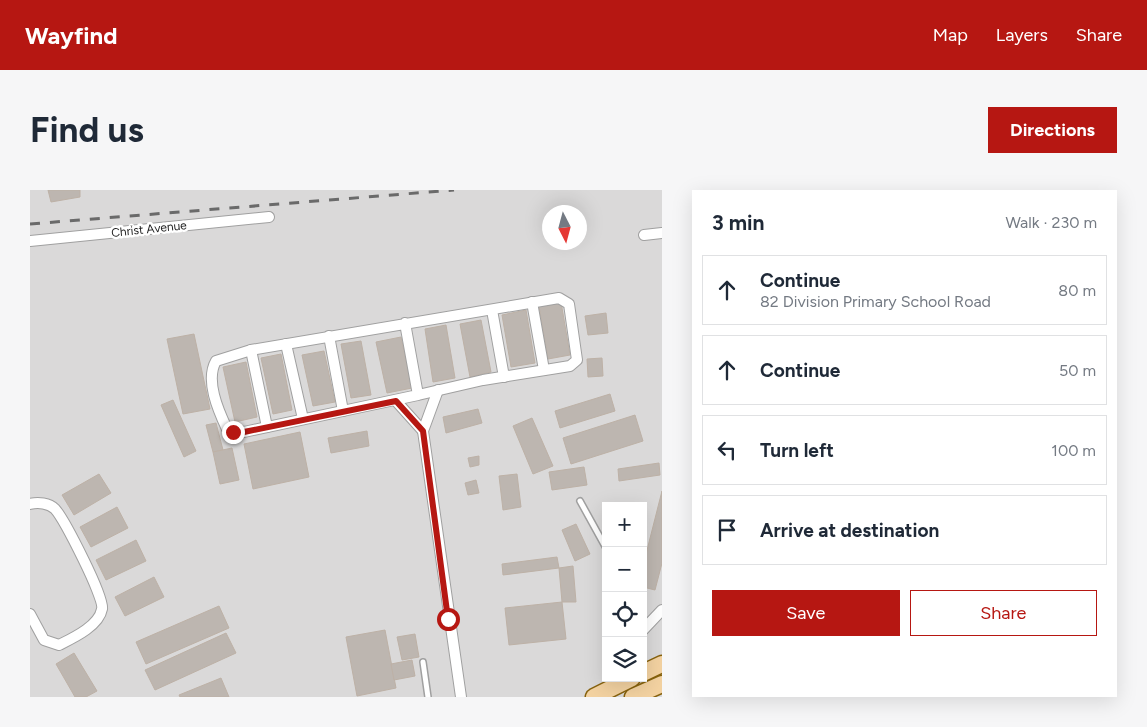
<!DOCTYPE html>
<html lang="en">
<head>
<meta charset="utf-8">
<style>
	:root { --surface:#fff; --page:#f6f6f7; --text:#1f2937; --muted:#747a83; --line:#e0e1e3; --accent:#b61712 }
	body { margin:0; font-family:Figtree,sans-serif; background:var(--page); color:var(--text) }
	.controls { position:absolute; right:15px; bottom:15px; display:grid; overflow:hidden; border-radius:0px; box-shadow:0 5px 20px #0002 }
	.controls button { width:45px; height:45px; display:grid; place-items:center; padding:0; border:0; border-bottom:1px solid var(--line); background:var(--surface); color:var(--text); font:25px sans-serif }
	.compass { position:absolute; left:512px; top:15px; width:45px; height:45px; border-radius:50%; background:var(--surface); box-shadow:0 5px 20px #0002; rotate:174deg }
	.stop { position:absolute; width:15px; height:15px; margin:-11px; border:4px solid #b61712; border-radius:50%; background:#fff }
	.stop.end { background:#b61712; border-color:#fff; box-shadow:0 1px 5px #0008 }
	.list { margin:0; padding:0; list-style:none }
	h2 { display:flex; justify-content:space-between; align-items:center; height:65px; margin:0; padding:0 20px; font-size:21px }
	h2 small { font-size:16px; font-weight:400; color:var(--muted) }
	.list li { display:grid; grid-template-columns:32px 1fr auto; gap:15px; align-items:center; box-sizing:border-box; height:70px; margin:0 10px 10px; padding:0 10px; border:1px solid var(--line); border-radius:0px }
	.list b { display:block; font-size:19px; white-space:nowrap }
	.list p { margin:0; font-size:16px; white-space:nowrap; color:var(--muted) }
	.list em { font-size:16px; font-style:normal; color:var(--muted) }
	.actions { display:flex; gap:10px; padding:15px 20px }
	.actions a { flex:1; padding:11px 0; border:1px solid var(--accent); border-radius:0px; text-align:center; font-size:18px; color:var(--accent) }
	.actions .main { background:var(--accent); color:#fff }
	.icon { flex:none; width:28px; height:28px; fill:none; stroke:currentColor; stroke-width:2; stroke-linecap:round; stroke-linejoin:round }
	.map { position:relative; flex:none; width:632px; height:507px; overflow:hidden; border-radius:0px }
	header { display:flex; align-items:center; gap:30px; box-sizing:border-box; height:70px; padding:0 25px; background:var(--accent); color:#fff }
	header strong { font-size:24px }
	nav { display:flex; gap:28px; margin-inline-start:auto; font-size:18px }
	.intro { display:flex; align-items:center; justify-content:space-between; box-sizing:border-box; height:120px; padding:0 30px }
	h1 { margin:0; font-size:35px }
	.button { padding:12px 22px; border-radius:0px; background:var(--accent); color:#fff; font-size:18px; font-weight:700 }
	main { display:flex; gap:30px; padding:0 30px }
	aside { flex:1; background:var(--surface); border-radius:0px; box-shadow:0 5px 20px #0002 }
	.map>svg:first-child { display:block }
</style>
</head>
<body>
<header>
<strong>Wayfind</strong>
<nav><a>Map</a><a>Layers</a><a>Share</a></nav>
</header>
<div class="intro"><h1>Find us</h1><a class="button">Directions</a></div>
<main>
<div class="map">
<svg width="632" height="507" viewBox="0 0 632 507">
	<rect width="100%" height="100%" fill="#edeae3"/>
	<path fill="#dad9d9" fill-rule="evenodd" d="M0 0H632V507H0ZM520 22H550V52H520ZM576 316H613V488H576Z"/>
	<g fill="#bdb6b0" stroke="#bdb1a6">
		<polygon points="18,0 50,0 50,7 21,12"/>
		<polygon points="531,112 540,165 518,169 509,116"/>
		<polygon points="496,120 505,173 481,177 472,125"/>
		<polygon points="576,123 578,143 558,145 555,126"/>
		<polygon points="451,130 461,182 440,187 430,134"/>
		<polygon points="416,135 425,188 403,192 395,139"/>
		<polygon points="164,144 180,219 153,224 137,149"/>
		<polygon points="371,147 382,198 357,203 346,152"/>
		<polygon points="331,151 341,205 321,208 311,154"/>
		<polygon points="294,161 305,212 283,216 272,165"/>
		<polygon points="251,164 262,220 243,224 231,168"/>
		<polygon points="572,168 573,186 558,187 557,169"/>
		<polygon points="216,172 227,227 205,232 193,177"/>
		<polygon points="580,204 585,221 530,238 525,221"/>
		<polygon points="143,210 166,261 154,267 131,215"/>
		<polygon points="448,219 452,233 416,243 413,227"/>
		<polygon points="605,225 613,251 541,274 533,248"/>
		<polygon points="502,228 523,276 503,284 483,236"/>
		<polygon points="186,233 193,260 183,262 176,235"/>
		<polygon points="337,241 339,256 301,263 298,248"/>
		<polygon points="270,242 279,287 223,299 214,254"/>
		<polygon points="202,258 209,290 190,294 183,262"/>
		<polygon points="449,266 449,275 440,277 438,268"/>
		<polygon points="629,273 630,285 589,291 588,279"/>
		<polygon points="554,277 557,295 522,300 519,282"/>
		<polygon points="69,284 81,303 44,325 32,305"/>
		<polygon points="487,284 491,317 473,320 469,286"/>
		<polygon points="446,290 449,303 438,305 435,293"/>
		<polygon points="632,301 632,373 625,400 613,397 613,376"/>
		<polygon points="87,317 98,338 61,357 50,337"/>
		<polygon points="546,334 560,364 545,371 532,340"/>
		<polygon points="106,350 116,371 76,390 66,370"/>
		<polygon points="527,367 529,378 473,385 472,374"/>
		<polygon points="543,376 546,412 532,412 529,378"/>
		<polygon points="124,387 134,407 95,426 85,407"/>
		<polygon points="532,412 536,449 479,455 475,418"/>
		<polygon points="189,416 199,438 116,474 106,452"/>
		<polygon points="355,440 366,498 327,506 316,447"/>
		<polygon points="196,443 206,463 125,500 115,480"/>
		<polygon points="385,444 389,467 372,470 367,447"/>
		<polygon points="44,463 67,501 56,507 45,507 26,474"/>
		<polygon points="382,470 385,486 364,490 361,474"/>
		<polygon points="191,488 199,507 150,507 149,505"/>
	</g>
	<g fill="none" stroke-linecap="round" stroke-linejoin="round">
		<g stroke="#a0a0a0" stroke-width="8">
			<g id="service">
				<polyline points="550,311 576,358"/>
				<polyline points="393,472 398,507"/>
			</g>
		</g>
		<g stroke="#a0a0a0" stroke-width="12">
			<g id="minor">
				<polyline points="614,45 632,43"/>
				<polyline points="0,51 239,27"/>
				<polyline points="502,112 514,180"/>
				<polyline points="462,120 474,187"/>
				<path d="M375 133 388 205 453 190 540 176 547 170 539 114 529 108 221 160 186 171C175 190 188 220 197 239L214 242 388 205"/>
				<polyline points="299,146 313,221"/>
				<polyline points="256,154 273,229"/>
				<polyline points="221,160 237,237"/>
				<polyline points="408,200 393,241 431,507"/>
				<polyline points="366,211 393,241"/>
				<path d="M0 314C8 312 19 313 25 319 34 329 75 408 72 419 69 436 43 448 29 455L14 450 0 424"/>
				<polyline points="613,440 632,420"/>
			</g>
		</g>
		<g stroke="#87620d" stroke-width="19">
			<g id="primary">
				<polyline points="613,483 632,474"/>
				<polyline points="564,507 602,488"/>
				<polyline points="603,507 632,494"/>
			</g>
		</g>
		<use href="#service" stroke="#fff" stroke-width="5"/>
		<use href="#minor" stroke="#fff" stroke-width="10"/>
		<use href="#primary" stroke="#f3d2a1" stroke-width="16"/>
		<polyline stroke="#6a6a6a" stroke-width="3" stroke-dasharray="10 10" stroke-linecap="butt" points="0,34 424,0"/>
	</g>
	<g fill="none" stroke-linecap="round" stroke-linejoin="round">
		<polyline stroke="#b61712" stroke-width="6" points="203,242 214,242 366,211 393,241 418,429"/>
	</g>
	<g text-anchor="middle" stroke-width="5" stroke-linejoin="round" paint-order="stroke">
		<g font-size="12" fill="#1c1c1c" stroke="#fff">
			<text transform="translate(119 39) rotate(-6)" y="4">Christ Avenue</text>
		</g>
	</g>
</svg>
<div class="controls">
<button>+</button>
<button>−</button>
<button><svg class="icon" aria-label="locate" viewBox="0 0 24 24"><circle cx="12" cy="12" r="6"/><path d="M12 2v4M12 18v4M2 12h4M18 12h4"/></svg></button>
<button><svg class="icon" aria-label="layers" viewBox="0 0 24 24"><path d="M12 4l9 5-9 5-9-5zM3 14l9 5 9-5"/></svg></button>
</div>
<svg class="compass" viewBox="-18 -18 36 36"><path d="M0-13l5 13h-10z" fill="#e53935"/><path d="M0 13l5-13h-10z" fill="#747a83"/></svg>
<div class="stop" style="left:418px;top:429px"></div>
<div class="stop end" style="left:203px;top:242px"></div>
</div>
<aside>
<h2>3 min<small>Walk · 230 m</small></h2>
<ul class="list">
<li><svg class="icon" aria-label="ahead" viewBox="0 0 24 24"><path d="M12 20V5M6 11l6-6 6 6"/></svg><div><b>Continue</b><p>82 Division Primary School Road</p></div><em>80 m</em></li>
<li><svg class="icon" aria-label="ahead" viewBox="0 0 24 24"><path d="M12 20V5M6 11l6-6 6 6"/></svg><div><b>Continue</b></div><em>50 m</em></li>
<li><svg class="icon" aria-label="left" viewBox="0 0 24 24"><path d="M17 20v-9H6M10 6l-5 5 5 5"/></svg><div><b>Turn left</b></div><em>100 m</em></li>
<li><svg class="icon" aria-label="arrive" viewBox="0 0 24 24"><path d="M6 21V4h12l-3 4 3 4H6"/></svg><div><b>Arrive at destination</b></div></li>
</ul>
<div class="actions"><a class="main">Save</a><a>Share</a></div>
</aside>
</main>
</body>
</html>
